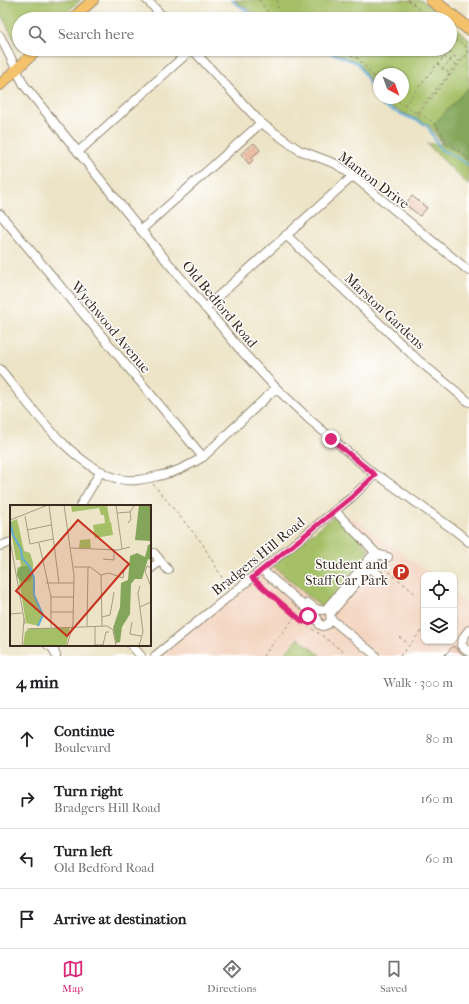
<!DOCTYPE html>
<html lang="en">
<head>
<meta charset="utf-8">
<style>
	:root { --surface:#fff; --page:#f6f6f6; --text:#202124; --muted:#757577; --line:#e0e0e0; --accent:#db2777 }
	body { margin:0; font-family:"IM FELL French Canon",serif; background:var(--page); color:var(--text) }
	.controls { position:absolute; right:12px; bottom:12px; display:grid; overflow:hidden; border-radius:8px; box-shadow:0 1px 3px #0004 }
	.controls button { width:36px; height:36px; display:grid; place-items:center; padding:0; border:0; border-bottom:1px solid var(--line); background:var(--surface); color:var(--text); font:20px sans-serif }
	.compass { position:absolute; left:373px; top:68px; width:36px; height:36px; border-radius:50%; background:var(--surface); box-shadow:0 1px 3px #0004; rotate:139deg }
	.stop { position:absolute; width:12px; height:12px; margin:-9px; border:3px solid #db2777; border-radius:50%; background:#fff }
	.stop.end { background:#db2777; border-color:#fff; box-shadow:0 1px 4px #0008 }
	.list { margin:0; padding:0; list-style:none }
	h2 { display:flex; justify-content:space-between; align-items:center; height:52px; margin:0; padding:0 16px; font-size:17px }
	h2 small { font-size:13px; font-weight:400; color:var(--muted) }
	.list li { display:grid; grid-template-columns:26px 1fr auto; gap:12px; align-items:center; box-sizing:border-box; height:60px; padding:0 16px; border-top:1px solid var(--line) }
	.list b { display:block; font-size:15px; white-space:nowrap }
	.list p { margin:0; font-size:13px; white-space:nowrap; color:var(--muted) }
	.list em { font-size:13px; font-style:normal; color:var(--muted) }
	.icon { flex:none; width:22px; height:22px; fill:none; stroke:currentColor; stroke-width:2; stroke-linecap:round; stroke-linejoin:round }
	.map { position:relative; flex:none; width:469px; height:656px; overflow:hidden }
	.search { position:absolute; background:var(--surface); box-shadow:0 1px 3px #0004; left:12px; right:12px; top:12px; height:44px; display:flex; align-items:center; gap:10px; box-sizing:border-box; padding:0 14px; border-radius:22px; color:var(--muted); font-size:15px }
	.sheet { height:292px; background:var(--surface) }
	nav { display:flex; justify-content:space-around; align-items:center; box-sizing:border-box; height:56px; border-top:1px solid var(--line); background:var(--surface); font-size:11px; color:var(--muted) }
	nav a { display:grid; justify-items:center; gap:2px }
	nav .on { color:var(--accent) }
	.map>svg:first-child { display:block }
</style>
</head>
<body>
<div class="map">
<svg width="469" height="656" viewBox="0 0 469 656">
	<rect width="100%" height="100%" fill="#fff"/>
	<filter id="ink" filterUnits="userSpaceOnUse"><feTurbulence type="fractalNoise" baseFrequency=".025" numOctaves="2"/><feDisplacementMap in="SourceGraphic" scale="8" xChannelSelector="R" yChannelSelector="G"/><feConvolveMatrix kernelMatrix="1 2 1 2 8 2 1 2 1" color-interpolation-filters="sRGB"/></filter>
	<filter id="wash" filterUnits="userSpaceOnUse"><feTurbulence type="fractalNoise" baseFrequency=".012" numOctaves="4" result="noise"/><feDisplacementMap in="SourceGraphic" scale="16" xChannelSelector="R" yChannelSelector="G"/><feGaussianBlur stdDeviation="0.9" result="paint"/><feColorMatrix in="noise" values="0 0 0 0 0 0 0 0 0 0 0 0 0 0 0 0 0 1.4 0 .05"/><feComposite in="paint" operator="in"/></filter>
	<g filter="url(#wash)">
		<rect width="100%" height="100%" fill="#ede4c7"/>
		<polygon fill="#f3d4bf" points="350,515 432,575 424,575 424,641 454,641 454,593 469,606 469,656 161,656 272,565 346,520"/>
		<g fill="#a4bf65" stroke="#707442">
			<polygon points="0,0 81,0 58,19 19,19 19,49 20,49 19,50 0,12"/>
			<polygon points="234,0 422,0 445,19 263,19"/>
			<polygon points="450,23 469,39 469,186 427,144 442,144 429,125 384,104 381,98 403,98 403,74 379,74 379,95 359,63 332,52 321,49 450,49"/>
			<polygon points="336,515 368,548 368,555 329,604 321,607 272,565"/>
			<polygon points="298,638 321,656 283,656"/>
		</g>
		<polygon fill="#83a65a" stroke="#5f683c" points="469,87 469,161 456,151 443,145 434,124"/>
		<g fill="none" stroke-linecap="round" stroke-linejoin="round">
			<g stroke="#5fadd8" stroke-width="2">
				<polyline points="231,0 259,19"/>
				<polyline points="315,49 331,53 358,63 382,106 427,125 441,150 449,153 469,165"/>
			</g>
		</g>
		<g id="blocks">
			<g fill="#e7b297">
				<polygon points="254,143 260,150 251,158 253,160 249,164 241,154"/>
				<polygon points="412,196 427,208 420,216 405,204"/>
				<polygon points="453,646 460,652 465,656 444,656"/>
			</g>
		</g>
	</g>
	<g filter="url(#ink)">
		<use href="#blocks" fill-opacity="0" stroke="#948772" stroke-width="1"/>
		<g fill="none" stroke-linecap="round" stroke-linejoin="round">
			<g stroke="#948772" stroke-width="10">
				<g id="minor">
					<polyline points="147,0 165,19"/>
					<polyline points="0,36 24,85 141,230 238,347 276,388 310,420 375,475 382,478 457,532 469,542"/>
					<polyline points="192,49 261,123 299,150 336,164 353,176 469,271"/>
					<polyline points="78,152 192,49"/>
					<polyline points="0,214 203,457"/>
					<polyline points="141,230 261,123"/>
					<polyline points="286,235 418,360 469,402"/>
					<polyline points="205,308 353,176"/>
					<path d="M0 369C30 405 72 467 119 479 132 482 145 479 158 476 174 473 189 466 203 457L276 388"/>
					<polyline points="80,506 101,471"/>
					<polyline points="0,546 11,542"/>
					<polyline points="154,553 168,570"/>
					<polyline points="364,567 370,567 382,578"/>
					<polyline points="150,569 160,561"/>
					<polyline points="262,570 311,612 317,618 320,625 323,626 328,624 331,619 330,614 373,563 377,554 335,511"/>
					<path d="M308 603C314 608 318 612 326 609L373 555 377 554 388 557"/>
					<polyline points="331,619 375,655"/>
					<polyline points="469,630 464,636 461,645 469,652"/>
					<polyline points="48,645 53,648 56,656"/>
					<polyline points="131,645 141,656"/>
					<polyline points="155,656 352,497 375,475"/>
				</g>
			</g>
			<g stroke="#948772" stroke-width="12">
				<g id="major">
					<polyline points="72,19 93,0"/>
					<polyline points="0,85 38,49"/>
				</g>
			</g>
			<g stroke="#948772" stroke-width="14">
				<polyline id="highway" points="432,0 469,29"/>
			</g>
			<g stroke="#948772" stroke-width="1" stroke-dasharray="3 3" stroke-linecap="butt">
				<polyline points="259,0 273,19"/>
				<polyline points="277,0 278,8 282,19"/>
				<polyline points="408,0 431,19"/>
				<polyline points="412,4 415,0"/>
				<polyline points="450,34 469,49"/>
				<polyline points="458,40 438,64 449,73 469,49"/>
				<polyline points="340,49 359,59 379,83"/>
				<polyline points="449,52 459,60"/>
				<polyline points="444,57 455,65"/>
				<polyline points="442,70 454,56"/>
				<polyline points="393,98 416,113 429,119 469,162"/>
				<polyline points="404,106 437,64"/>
				<polyline points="416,113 449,74"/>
				<polyline points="419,113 469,52"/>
				<polyline points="153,484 202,543 228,588"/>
				<polyline points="380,564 424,601"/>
				<polyline points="257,583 295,616 315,631"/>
				<polyline points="454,627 458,631"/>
				<polyline points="317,632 349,656"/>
				<polyline points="399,637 409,644"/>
				<polyline points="263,656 295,617"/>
				<polyline points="400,656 424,628"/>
			</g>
			<use href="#minor" stroke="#fff" stroke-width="8"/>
			<use href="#major" stroke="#f4c26a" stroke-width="10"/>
			<use href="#highway" stroke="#f4c26a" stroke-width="12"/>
		</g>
	</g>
	<g fill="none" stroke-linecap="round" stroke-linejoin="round" filter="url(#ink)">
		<polyline stroke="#db2777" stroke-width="5" points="308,616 303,622 252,578 352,497 375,475 331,439"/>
	</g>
	<defs>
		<g id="parking-disc" transform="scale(0.9)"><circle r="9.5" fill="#c8321e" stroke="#fff"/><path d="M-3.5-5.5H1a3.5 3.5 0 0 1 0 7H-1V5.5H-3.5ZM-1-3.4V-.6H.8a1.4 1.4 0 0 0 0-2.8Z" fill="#fff"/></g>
	</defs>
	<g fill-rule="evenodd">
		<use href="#parking-disc" x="401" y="572"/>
	</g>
	<g text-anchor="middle" stroke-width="3" stroke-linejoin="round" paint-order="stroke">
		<g font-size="14" fill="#3b2a1e" stroke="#fff">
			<text transform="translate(374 180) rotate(37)" y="5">Manton Drive</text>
			<text transform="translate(220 304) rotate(50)" y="5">Old Bedford Road</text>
			<text transform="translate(385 311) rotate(43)" y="5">Marston Gardens</text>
			<text transform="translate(111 327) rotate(50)" y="5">Wychwood Avenue</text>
			<text transform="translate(258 556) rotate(-39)" y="5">Bradgers Hill Road</text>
		</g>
		<g font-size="14" fill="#3b2a1e" stroke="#fff" text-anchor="end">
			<text x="388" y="569">Student and<tspan x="388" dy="16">Staff Car Park</tspan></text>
		</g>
	</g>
	<g transform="translate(10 505)">
		<rect width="141" height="141" fill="#ede4c7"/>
		<path d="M61 0H97L100 17 95 18 94 10H91L89 3 62 7ZM7 14 14 46 20 48 23 58 24 90 32 110 29 121 16 118 7 63 11 61 10 55H6L0 20V17ZM101 17 103 30 85 33 83 20ZM80 34 81 43H69L70 35ZM21 123H60L56 141H13L15 127Z" fill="#a4bf65"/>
		<path d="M129 0H141V36L125 35ZM141 39V55L138 54 132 74H125L121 79 120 109 112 122 110 137 106 138 103 123 110 102 111 78 118 75 120 51 127 48 135 52 138 40ZM7 69a8 8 0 1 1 16 0a8 8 0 1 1-16 0Z" fill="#83a65a"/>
		<path fill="none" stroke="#5fadd8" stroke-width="2" d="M0 17 3 30 11 44 12 53 20 62 24 73V90L33 110 28 121"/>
		<path fill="none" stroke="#a69a83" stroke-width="1" d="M39 0 49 78M54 0 64 70 63 119 57 141M106 0 112 44M107 8 120 7 125 0M15 11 20 39 43 34M0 15 38 0M118 18 121 14 120 7M17 25 41 20M0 35 15 119M29 38 41 92V122M61 43 108 45 120 42M93 54 104 55V45M64 62H80L91 70 92 121M141 63 137 61 135 66 141 82M91 70 99 68 113 73 114 65M36 78H64M41 92H64M130 102 141 97M41 107H63M0 109 12 108M92 112 100 110 104 87M122 117 120 129 131 131M77 121 78 62M85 121V140M17 124 97 121 103 125 106 141M85 140H93L96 127H99M12 141 14 114M129 141 133 127 128 88 130 81"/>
		<path fill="#c8321e" fill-opacity="0.15" stroke="#c8321e" stroke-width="2" d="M68 15 119 59 57 131 6 86Z"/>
		<rect width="141" height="141" fill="none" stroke="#3b2a1e" stroke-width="2"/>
	</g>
</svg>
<div class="controls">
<button><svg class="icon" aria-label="locate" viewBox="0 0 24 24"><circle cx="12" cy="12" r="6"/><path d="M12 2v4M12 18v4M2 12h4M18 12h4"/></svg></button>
<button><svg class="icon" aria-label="layers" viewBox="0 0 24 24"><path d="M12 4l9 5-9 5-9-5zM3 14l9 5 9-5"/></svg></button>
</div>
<svg class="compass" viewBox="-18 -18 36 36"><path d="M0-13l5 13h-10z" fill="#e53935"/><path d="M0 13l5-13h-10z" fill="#757577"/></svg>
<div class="stop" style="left:308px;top:616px"></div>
<div class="stop end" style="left:331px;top:439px"></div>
<div class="search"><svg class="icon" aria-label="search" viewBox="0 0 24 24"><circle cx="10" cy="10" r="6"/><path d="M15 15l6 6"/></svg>Search here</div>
</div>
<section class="sheet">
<h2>4 min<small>Walk · 300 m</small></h2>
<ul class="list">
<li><svg class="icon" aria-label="ahead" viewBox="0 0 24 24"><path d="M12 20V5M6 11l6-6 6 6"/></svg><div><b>Continue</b><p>Boulevard</p></div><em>80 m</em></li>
<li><svg class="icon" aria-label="right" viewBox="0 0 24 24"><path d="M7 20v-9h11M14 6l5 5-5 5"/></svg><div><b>Turn right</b><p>Bradgers Hill Road</p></div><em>160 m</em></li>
<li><svg class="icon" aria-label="left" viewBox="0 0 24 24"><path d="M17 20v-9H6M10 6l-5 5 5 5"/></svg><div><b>Turn left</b><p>Old Bedford Road</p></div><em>60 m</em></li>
<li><svg class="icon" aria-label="arrive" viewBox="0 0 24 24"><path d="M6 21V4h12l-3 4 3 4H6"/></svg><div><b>Arrive at destination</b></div></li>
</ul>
</section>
<nav>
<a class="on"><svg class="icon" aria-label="map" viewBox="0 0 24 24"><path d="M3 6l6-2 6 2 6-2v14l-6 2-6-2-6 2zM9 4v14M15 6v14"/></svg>Map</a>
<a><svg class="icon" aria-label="directions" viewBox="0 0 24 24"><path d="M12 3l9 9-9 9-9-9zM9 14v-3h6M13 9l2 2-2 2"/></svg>Directions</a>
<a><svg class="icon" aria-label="saved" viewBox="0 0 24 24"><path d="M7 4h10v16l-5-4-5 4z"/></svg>Saved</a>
</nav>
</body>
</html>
